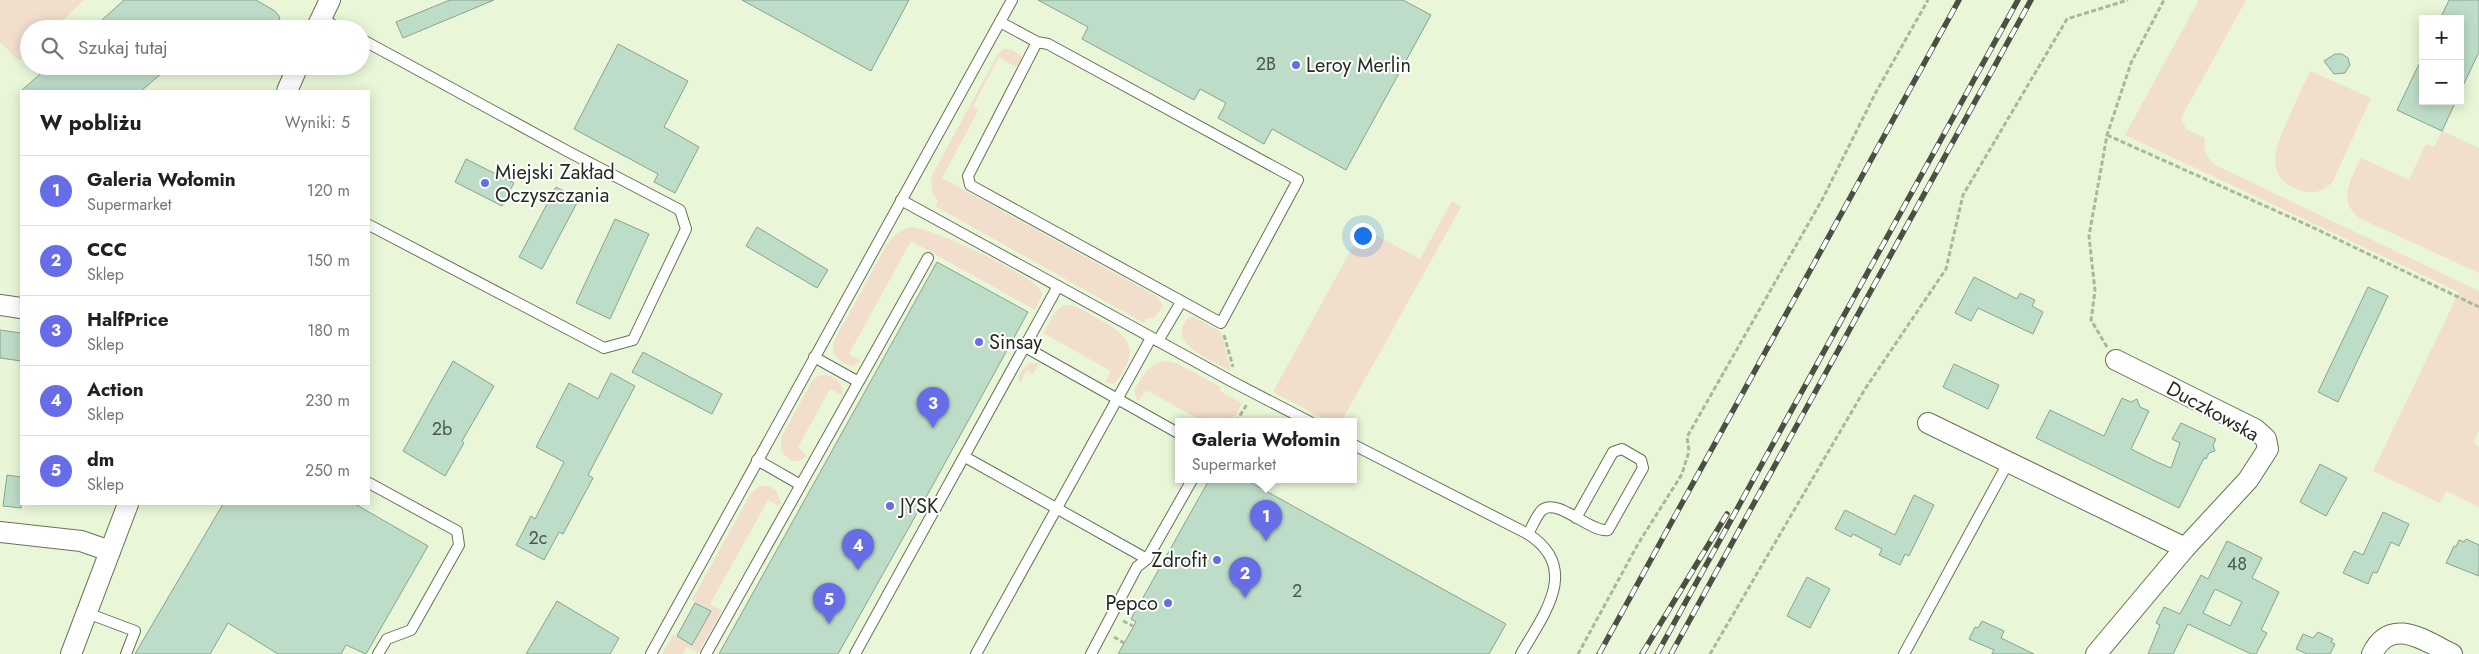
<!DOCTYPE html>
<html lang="pl">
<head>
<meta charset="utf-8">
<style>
	:root { --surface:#fff; --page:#f6f6f6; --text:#202124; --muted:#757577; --line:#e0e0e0; --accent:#676de6 }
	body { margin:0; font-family:Jost,sans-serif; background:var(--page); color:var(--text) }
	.controls { position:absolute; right:15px; top:15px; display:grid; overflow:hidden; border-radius:0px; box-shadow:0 2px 12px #0003 }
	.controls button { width:45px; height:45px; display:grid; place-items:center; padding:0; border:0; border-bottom:1px solid var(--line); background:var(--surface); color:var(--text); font:25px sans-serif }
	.you { position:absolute; left:1362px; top:235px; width:18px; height:18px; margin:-12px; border:4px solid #fff; border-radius:50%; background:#1a73e8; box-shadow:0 0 0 8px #1a73e833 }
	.badge { display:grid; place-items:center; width:32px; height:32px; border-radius:50%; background:var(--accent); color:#fff; font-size:16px; font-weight:700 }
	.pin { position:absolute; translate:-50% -41px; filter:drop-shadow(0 1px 2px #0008) }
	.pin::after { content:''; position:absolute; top:26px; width:18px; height:15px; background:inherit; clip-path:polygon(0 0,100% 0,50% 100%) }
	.popup { position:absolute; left:1175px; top:418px; width:182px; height:65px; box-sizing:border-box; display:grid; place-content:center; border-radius:0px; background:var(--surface); filter:drop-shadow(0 1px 4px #0005); font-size:16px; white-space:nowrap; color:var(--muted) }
	.popup b { font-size:19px; color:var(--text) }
	.popup::after { content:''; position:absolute; left:50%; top:100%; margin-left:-10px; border:10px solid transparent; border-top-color:var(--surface) }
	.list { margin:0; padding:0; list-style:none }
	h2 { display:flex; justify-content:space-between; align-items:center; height:65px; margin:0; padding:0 20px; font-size:21px }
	h2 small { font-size:16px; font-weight:400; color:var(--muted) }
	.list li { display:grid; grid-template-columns:32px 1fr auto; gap:15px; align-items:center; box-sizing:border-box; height:70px; padding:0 20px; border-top:1px solid var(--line) }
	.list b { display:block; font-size:19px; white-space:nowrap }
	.list p { margin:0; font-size:16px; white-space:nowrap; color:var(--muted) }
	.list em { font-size:16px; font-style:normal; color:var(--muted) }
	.icon { flex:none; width:28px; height:28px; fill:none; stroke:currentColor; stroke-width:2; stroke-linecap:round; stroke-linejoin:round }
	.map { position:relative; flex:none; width:2479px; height:654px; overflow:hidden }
	.search { position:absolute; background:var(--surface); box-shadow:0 2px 12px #0003; left:20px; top:20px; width:350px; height:55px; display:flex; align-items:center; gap:12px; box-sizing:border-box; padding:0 18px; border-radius:28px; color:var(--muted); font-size:19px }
	.panel { position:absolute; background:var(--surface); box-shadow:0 2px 12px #0003; left:20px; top:90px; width:350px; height:415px; border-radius:0px }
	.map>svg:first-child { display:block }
</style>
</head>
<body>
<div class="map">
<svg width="2479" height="654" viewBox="0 0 2479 654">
	<rect width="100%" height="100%" fill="#e9f7d8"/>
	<g fill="#f1decc">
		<polygon points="0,0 84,0 53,29 29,29 29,52 19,61 0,42"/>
		<path d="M2199 0H2246L2181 118 2186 129 2205 138C2203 150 2206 157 2215 165L2479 291V430L2474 442 2479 448V507L2446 491 2440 503 2373 471 2459 292 2125 135Z"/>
		<polygon points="1004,49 1011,49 1021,56 1021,62 1016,67 999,57 973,106 978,111 942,178 1158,297 1163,306 1154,318 1146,319 1144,323 935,206 938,201 932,192 931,177 998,54"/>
		<path d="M2310 71 2371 98 2333 181C2325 191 2315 194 2302 191 2260 178 2277 145 2289 117 2296 102 2303 86 2310 71Z"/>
		<path d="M2442 131 2479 148V273L2361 219C2336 202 2351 179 2361 158L2409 180 2426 144 2434 147Z"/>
		<polygon points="1452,201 1461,207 1341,422 1330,422 1273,392 1363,228 1420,259"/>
		<path d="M909 227C930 226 1019 270 1036 285 1040 288 1041 291 1042 295L1035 310 911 241 849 354 861 361 853 366C841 364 831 356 833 343L887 244 896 234Z"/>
		<path d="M1064 305C1075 304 1084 311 1093 316 1113 327 1141 340 1125 368 1122 373 1119 379 1114 384L1105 382 1111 371 1043 333 1055 312Z"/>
		<path d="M1189 317H1194L1221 332 1231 371C1214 361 1163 343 1189 317Z"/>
		<path d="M1166 361 1176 363 1221 387 1220 391 1242 403 1232 422H1204L1146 390 1139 401 1137 400 1134 391C1142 377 1148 363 1166 361Z"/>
		<path d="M1030 363H1039L1033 374 1027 371 1020 383C1016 375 1024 367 1030 363Z"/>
		<path d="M820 375C831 374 842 380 843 391L842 395 830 389 798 447 807 456 799 461H791L781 451V438L812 381Z"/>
		<polygon points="759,486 768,486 776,490 781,503 779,506 768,500 710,604 722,611 698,653 687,647 683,654 662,654 673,635 693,645 711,611 692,600 751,493"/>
	</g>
	<g fill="#beddc8" stroke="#86a390" fill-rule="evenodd">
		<polygon points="124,0 256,0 275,11 279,16 282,29 92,29"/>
		<polygon points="450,0 494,0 403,38 396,22"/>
		<polygon points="742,0 909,0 871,71"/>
		<polygon points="1038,0 1403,0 1431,15 1346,170 1272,129 1264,144 1218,118 1226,103 1200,89 1194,100 1082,39 1088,27"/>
		<polygon points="2449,0 2479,0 2479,52 2460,92 2460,19 2440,19"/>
		<polygon points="618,44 688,81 664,127 699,147 675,193 654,182 658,174 574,129"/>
		<polygon points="2335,54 2342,54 2348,58 2350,65 2345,73 2334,74 2324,61"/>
		<polygon points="2423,56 2423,101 2456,101 2442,131 2397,110"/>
		<polygon points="49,66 170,66 141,91 21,91"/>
		<polygon points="466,159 514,183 502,206 455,182"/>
		<polygon points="556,187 579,199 542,269 519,257"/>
		<polygon points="615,219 649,234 610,319 576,303"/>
		<polygon points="757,227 828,270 817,288 746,246"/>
		<polygon points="937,262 1028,312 935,481 838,654 719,654"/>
		<polygon points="1974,277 2017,299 2020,293 2035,300 2032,306 2043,312 2033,334 1978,308 1971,321 1955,313"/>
		<polygon points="2368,287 2388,296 2338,402 2318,392"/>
		<polygon points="0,330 21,333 21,361 0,358"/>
		<polygon points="643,352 722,394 712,414 632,372"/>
		<polygon points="453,361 494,386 462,441 464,443 445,476 403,451"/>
		<polygon points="1954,364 1999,385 1988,409 1943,387"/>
		<polygon points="611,373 635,386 588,475 593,478 563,534 559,532 544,560 516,545 531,516 535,519 564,462 536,447 569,383 598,399"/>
		<polygon points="2122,398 2131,402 2137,399 2140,407 2149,411 2131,449 2157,462 2171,468 2180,443 2172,439 2181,423 2216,439 2213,445 2215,451 2209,453 2206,459 2204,458 2179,508 2036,438 2050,410 2104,436"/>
		<polygon points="2320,464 2347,478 2326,516 2300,502"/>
		<polygon points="7,475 21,477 21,508 3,506"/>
		<polygon points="1209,480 1246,480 1506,624 1489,654 1118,654 1136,622 1131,619"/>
		<polygon points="1914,495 1934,505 1909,556 1905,554 1900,565 1879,555 1882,549 1853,534 1851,537 1835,529 1845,510 1895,535"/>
		<polygon points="223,504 355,504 428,546 366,654 346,645 341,654 278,654 228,623 210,654 135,654"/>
		<polygon points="2383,512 2409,524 2399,546 2391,542 2377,573 2373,572 2368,584 2343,573 2354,551 2363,555"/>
		<polygon points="2466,539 2479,545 2479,576 2446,563 2454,546 2456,547 2459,540 2464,542"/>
		<path d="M2227 541 2262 558 2252 578 2279 592 2261 630 2267 633 2256 654H2251L2188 624 2173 654H2148L2160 625 2156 623 2164 607 2180 614 2201 575 2208 579ZM2215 589 2242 602 2230 626 2203 613Z"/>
		<polygon points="1807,577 1830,589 1810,628 1787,616"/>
		<polygon points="557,601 619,638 610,654 526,654"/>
		<polygon points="695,603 711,611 692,645 677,636"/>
		<polygon points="1982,621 2004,631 2001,638 2034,654 1992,654 1994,650 1969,639 1975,627 1978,628"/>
		<polygon points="2318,632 2333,639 2331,642 2335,644 2330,654 2307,654 2296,649 2303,634 2313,638"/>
	</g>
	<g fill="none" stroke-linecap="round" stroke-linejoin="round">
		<g stroke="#667257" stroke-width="12">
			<g id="lane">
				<polyline points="320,18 341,29"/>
				<polyline points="1000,22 1037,42 1048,44 1298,180 1221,323 970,185 968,176 1037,42"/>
				<polyline points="361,39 567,151 680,210 686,229 633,340 604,348 369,225"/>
				<polyline points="901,200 1231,381 1310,422"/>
				<polyline points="1158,341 1181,302"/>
				<polyline points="1025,347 1178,433"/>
				<polyline points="814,357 857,381"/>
				<path d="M1354 445 1528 534C1581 568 1544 614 1521 654"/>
				<polyline points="965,457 1147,559"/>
				<polyline points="757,460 799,484"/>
				<polyline points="369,483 457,531 459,545 411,630 387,639 378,654"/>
				<path d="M1528 534C1532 527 1536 516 1542 510 1558 497 1590 533 1608 530L1643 468 1641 460 1622 449 1613 452 1576 518"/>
				<polyline points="87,613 135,631 126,654"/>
				<polyline points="651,654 1012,0"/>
				<polyline points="706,654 928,258"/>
				<polyline points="855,654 1058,286"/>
				<polyline points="976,654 1151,338"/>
				<polyline points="1091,654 1137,567 1147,559 1192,480"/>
				<polyline points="1904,654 2009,461"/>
			</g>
		</g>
		<g stroke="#667257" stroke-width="22">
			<g id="street">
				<polyline points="316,29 330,0"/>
				<polyline points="287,91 298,66"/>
				<polyline points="0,305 21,308"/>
				<polyline points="1928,423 2185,548"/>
				<polyline points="0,532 81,541 110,551"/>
				<polyline points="71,654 128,504"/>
				<polyline points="2096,654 2185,548 2248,480 2268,449 2266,439 2255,429 2116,360"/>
				<path d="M2372 654C2391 615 2425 641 2452 654"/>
			</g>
		</g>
		<g stroke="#abb69e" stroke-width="3" stroke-dasharray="5 2.5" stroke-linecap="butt">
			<polyline points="2107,135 2312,227 2479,307"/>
			<polyline points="1224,335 1233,367"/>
			<polyline points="2107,347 2091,320 2095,291 2089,236 2107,135 2131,63 2164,0"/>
			<polyline points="1236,422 1247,404"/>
			<polyline points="1123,621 1133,626"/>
			<polyline points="1114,637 1124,643"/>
			<polyline points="1578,654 1638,544 1682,474 1689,451 1687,437 1823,198 1876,92 1928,0"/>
			<polyline points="1710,654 1865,389 1946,269 1963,195 2067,19 2128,0"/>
		</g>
		<use href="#lane" stroke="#fff" stroke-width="10"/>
		<use href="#street" stroke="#fff" stroke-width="20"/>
		<g stroke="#4b5142" stroke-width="5.5">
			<g id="rail">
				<polyline points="1599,654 1959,0"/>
				<polyline points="1642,654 1727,514"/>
				<polyline points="1657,654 2018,0"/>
				<polyline points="1671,654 2031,0"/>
			</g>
		</g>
		<use href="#rail" stroke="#fff" stroke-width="4" stroke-dasharray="11" stroke-linecap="butt"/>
	</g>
	<g fill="#676de6" stroke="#fff" stroke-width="2">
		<circle cx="1296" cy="65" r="5"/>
		<circle cx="485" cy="183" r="5"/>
		<circle cx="979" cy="342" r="5"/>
		<circle cx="890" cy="506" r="5"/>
		<circle cx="1217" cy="560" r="5"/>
		<circle cx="1168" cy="603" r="5"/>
	</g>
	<g text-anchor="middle" stroke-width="4" stroke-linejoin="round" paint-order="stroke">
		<g font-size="18" fill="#4d584a">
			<text x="1266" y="70">2B</text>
			<text x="442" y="435">2b</text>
			<text x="538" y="544">2c</text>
			<text x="2237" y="570">48</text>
			<text x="1297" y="597">2</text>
		</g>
		<g font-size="20" fill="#272b20" stroke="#fff" text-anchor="start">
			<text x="1306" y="72">Leroy Merlin</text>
			<text x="495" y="179">Miejski Zakład<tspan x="495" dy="23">Oczyszczania</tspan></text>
			<text x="989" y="349">Sinsay</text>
			<text x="900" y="513">JYSK</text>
			<text x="1207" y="567" text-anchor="end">Zdrofit</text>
			<text x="1158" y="610" text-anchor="end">Pepco</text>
		</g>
		<g font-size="20" fill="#272b20" stroke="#fff">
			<text transform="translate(2213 411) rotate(29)" y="7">Duczkowska</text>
		</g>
	</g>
</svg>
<div class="controls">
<button>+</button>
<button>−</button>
</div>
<div class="you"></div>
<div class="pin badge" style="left:1266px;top:541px">1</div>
<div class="popup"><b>Galeria Wołomin</b>Supermarket</div>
<div class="pin badge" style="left:1245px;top:598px">2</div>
<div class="pin badge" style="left:933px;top:428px">3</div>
<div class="pin badge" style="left:858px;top:570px">4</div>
<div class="pin badge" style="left:829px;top:624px">5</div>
<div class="search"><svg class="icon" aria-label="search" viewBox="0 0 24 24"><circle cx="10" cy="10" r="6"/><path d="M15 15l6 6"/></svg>Szukaj tutaj</div>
<section class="panel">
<h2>W pobliżu<small>Wyniki: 5</small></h2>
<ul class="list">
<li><span class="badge">1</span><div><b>Galeria Wołomin</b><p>Supermarket</p></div><em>120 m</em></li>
<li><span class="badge">2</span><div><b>CCC</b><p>Sklep</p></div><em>150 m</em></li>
<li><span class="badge">3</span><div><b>HalfPrice</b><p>Sklep</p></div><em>180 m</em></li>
<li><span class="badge">4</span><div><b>Action</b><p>Sklep</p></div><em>230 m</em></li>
<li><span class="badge">5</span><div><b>dm</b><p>Sklep</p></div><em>250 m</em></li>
</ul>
</section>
</div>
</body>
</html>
